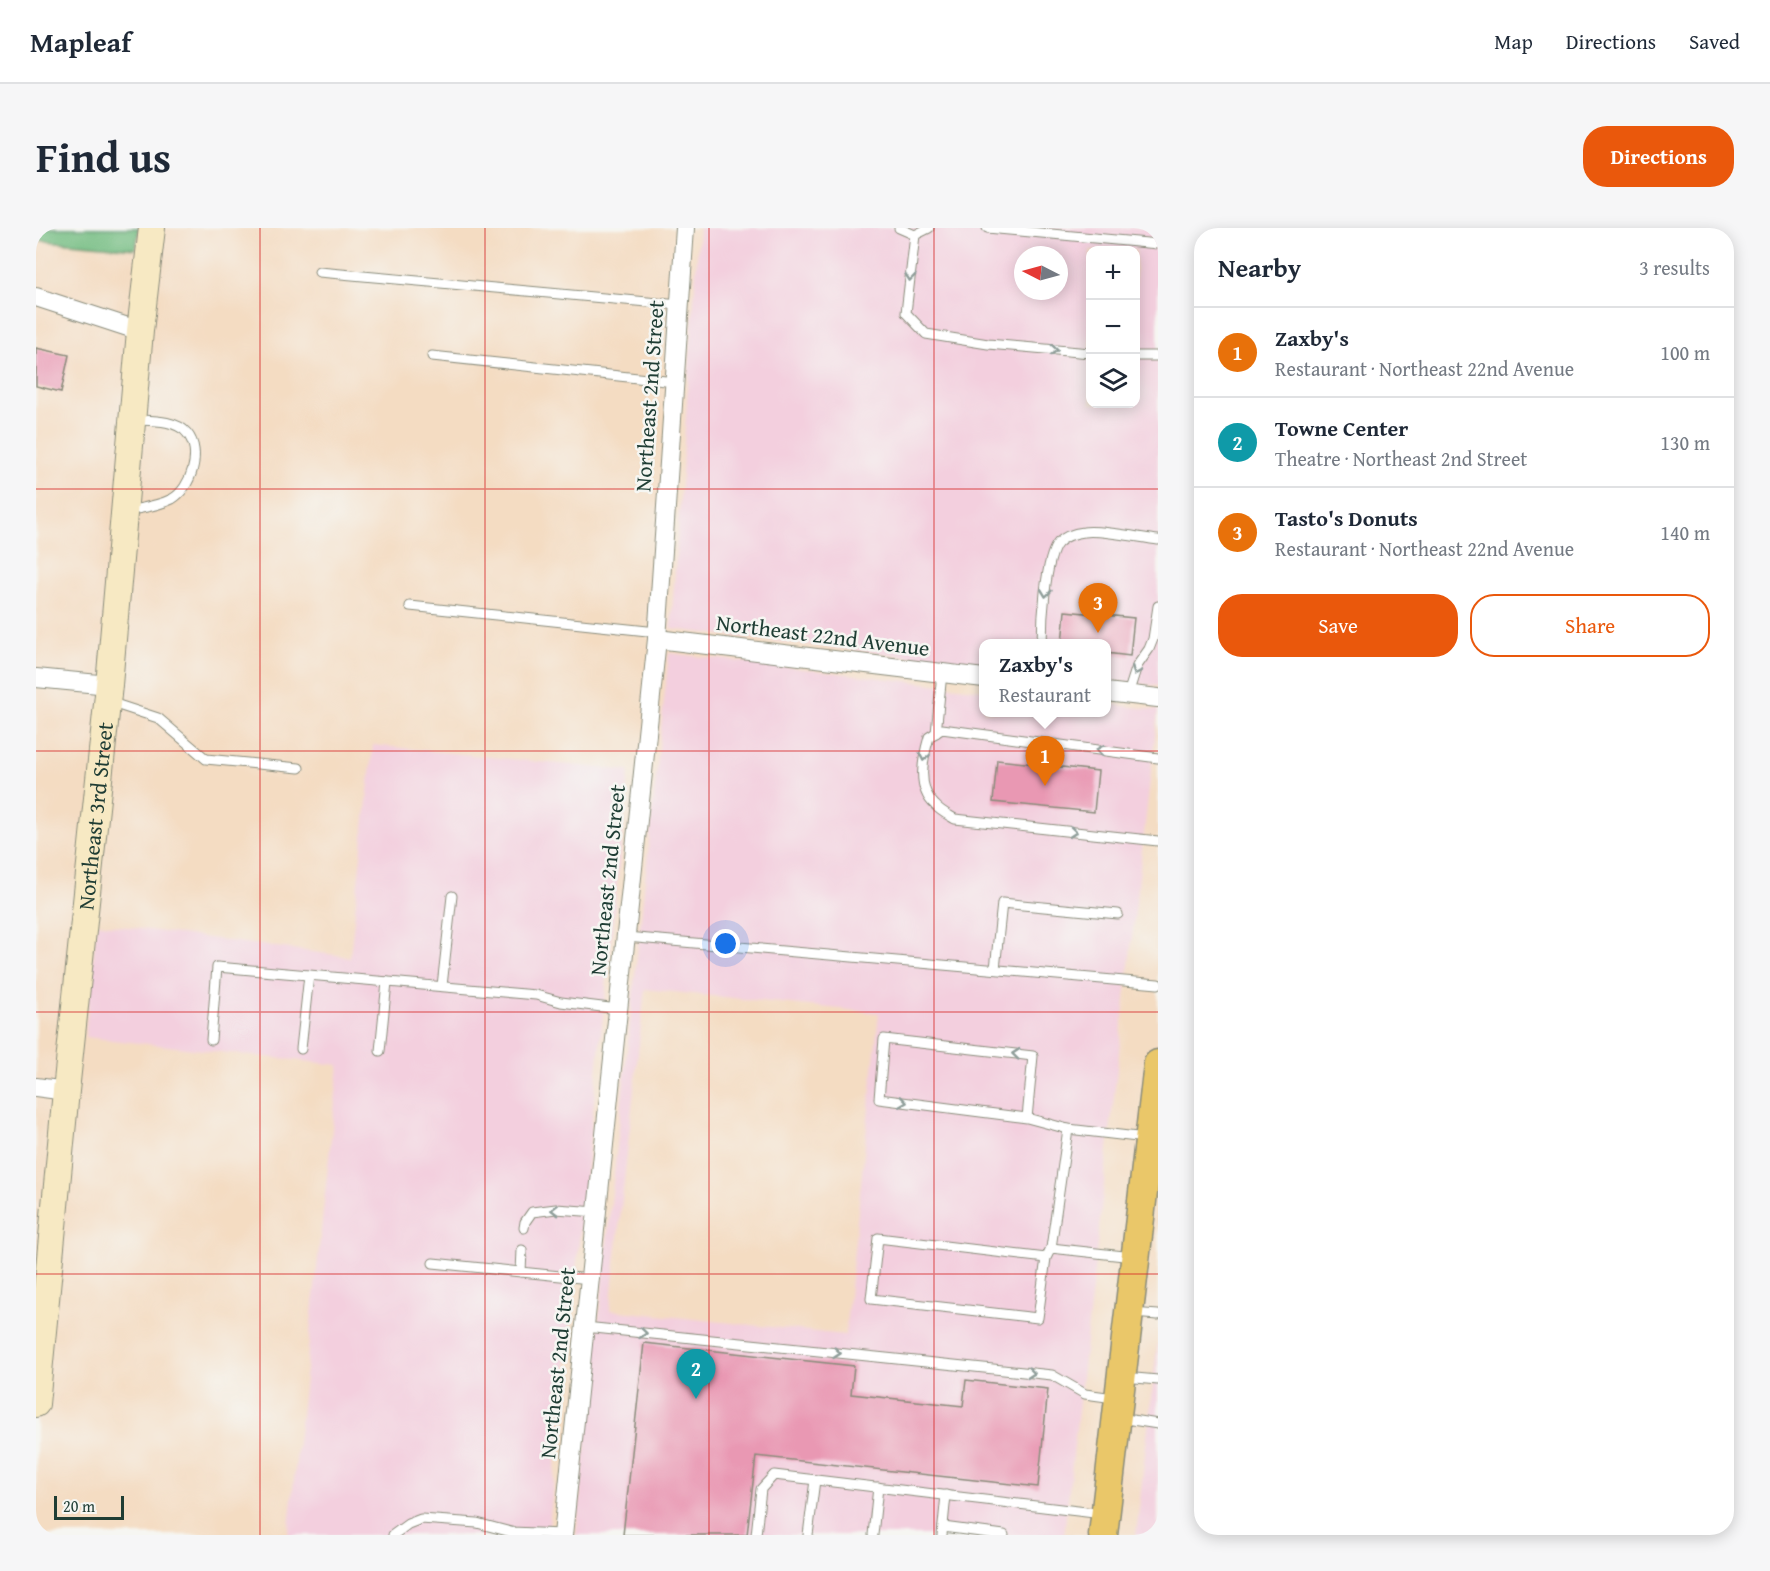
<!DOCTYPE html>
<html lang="en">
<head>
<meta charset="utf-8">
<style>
	:root { --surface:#fff; --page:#f6f6f7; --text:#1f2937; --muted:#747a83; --line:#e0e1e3; --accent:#ea580c }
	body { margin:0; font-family:"Gentium Book Plus",serif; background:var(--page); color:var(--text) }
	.controls { position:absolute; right:18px; top:18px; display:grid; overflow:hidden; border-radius:12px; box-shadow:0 3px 15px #0003 }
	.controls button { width:54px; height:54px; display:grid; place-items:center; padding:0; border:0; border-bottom:2px solid var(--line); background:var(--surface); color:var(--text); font:30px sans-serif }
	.compass { position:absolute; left:978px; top:18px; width:54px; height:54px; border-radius:50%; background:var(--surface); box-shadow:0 3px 15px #0003; rotate:276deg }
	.scale { position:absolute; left:18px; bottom:15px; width:70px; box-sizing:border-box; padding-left:6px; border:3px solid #1f3d34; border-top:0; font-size:16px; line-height:21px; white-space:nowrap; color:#1f3d34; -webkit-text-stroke:4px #f6f6f2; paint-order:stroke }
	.you { position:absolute; left:690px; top:716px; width:21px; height:21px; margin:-15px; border:4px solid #fff; border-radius:50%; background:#1a73e8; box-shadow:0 0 0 9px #1a73e833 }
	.badge { display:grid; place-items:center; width:39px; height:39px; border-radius:50%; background:var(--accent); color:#fff; font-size:20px; font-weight:700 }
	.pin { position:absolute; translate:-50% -50px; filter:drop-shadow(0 2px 3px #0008) }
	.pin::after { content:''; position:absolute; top:32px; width:21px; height:18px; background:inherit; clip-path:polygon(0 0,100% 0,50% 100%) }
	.popup { position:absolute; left:943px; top:411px; width:132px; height:78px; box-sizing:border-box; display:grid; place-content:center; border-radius:12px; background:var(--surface); filter:drop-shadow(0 2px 4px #0005); font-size:20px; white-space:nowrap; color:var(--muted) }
	.popup b { font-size:22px; color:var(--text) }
	.popup::after { content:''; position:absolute; left:50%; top:100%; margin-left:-12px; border:12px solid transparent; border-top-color:var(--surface) }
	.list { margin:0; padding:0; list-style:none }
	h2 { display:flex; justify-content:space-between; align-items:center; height:78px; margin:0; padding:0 24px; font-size:26px }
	h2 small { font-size:20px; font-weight:400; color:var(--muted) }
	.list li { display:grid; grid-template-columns:39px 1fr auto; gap:18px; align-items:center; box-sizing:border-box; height:90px; padding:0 24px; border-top:2px solid var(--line) }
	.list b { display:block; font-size:22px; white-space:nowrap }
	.list p { margin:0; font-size:20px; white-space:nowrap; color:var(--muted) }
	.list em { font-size:20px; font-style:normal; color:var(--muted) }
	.actions { display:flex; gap:12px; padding:18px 24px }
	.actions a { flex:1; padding:14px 0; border:2px solid var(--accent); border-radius:24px; text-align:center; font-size:21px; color:var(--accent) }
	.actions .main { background:var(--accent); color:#fff }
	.icon { flex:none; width:33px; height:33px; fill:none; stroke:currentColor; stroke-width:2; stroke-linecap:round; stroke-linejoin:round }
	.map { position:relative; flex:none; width:1122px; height:1307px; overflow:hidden; border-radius:24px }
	header { display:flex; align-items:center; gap:36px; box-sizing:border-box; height:84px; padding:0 30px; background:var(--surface); border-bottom:2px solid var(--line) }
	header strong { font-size:28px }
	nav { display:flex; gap:33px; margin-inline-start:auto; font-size:21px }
	.intro { display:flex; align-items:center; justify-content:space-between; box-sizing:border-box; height:144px; padding:0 36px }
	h1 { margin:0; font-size:42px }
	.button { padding:15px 27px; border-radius:24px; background:var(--accent); color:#fff; font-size:21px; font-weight:700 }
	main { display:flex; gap:36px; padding:0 36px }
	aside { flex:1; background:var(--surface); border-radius:24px; box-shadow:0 3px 15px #0003 }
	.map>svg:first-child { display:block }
</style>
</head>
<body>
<header>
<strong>Mapleaf</strong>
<nav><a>Map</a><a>Directions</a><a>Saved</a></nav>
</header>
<div class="intro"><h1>Find us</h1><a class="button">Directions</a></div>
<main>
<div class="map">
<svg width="1122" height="1307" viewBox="0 0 1122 1307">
	<rect width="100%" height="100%" fill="#f6f6f2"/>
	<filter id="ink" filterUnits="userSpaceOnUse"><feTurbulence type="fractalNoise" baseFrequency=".0167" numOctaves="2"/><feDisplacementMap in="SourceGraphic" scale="12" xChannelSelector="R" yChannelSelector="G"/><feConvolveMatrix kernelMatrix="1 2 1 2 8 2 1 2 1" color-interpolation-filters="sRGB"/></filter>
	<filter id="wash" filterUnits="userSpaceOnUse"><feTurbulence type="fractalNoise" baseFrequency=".008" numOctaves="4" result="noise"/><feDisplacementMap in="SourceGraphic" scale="24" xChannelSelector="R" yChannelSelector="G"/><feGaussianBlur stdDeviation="1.35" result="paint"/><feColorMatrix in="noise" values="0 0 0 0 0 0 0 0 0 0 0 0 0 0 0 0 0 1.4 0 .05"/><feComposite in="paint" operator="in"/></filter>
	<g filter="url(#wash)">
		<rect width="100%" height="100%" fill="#f4dcc2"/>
		<g fill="#f3cfde" fill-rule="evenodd">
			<path d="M663 0H1122V458L1071 452 1070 416H948L947 437 635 401ZM1054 22H1100V176H1054ZM987 27H1023V63H987Z"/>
			<path d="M633 425 947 462 948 484H1070L1071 476 1122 482 1028 1307H540ZM609 761 843 785 809 1107 574 1082Z"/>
			<polygon points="337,517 593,543 512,1307 252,1307 303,837 49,809 61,695 314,729"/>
			<polygon points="1122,1110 1122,1307 1100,1307"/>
		</g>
		<polygon fill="#77be84" stroke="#4b7e5c" stroke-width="1.5" points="0,0 103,0 100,21 0,12"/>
		<g id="blocks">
			<g fill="#e998b3">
				<polygon points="0,120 33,127 25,164 0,158"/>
				<polygon points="1029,383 1098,390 1094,428 1070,425 1070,416 1026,416"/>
				<polygon points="961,532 1062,543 1058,584 957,574"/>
				<polygon points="608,1115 818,1138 815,1166 927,1178 930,1152 1012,1161 1002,1259 720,1228 711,1307 587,1307"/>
			</g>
		</g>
	</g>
	<g filter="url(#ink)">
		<use href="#blocks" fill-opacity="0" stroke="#8a8c7b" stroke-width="1.5"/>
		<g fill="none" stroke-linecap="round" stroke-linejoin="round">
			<g stroke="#8a8c7b" stroke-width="11">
				<g id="lane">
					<polyline points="863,0 879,7"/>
					<polyline points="893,0 879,7 870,85 890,106 952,116 1054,125"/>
					<polyline points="951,0 1122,16"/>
					<polyline points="283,44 644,77"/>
					<polyline points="396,128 639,154"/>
					<polyline points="1100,128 1122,128"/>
					<path d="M91 283C106 280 122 278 136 271 155 260 167 224 151 205 139 191 114 193 98 192"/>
					<polyline points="374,378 621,404"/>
					<path d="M1006 416C1006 394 1009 330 1022 315 1029 308 1039 305 1048 304 1063 301 1105 310 1122 312"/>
					<polyline points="1092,466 1101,438 1113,421 1117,411 1122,378"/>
					<polyline points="73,474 122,490 170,531 263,540"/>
					<polyline points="900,505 906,445"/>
					<path d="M1122 530 906 501 893 509C887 530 880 560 899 577 904 583 912 587 919 591L1122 613"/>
					<polyline points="590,709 1122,756"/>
					<polyline points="959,741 966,675 1082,686"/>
					<polyline points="406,758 416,668"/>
					<polyline points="175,812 181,739 500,767 525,774 582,781"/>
					<polyline points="265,821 273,747"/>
					<polyline points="344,823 351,754"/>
					<polyline points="991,890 997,828 848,811 843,871 991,890 1032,901"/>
					<polyline points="488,1000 489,994 496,984 520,981 561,984"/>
					<polyline points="1015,1020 1032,901 1110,910"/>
					<polyline points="1010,1030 1002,1090 835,1071 842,1010 1010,1030 1015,1020 1097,1029"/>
					<polyline points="397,1035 554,1051"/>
					<polyline points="485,1044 486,1022"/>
					<polyline points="1096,1085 1122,1087"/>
					<polyline points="549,1099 1016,1147 1049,1166 1078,1170"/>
					<polyline points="1088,1149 1122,1152"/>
					<polyline points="1083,1190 1122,1196"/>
					<polyline points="907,1299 968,1307"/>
					<polyline points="357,1307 372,1296 385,1291 441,1295 475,1304 527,1306"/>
					<polyline points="720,1307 725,1261 738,1247 1067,1286"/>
					<polyline points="772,1307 779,1252"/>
					<polyline points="837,1307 842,1259"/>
					<polyline points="906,1307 910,1267"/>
				</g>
			</g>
			<g stroke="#8a8c7b" stroke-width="20">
				<g id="street">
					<polyline points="0,69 104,103"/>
					<polyline points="621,411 948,450"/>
					<polyline points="0,450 73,457"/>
					<polyline points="1070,464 1122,470"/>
					<polyline points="0,859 30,863"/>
					<polyline points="527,1307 621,411 649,0"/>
				</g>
			</g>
			<g stroke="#8a8c7b" stroke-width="28">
				<g id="secondary">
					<path id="s1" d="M0 1176 30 863 73 457 104 103 116 0"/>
				</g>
			</g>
			<g stroke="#8a8c7b" stroke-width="31">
				<polyline id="primary" points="1067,1307 1122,836"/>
			</g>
			<use href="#lane" stroke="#fff" stroke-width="9"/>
			<use href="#street" stroke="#fff" stroke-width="18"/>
			<use href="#secondary" stroke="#f7e9c3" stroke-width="26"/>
			<use href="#primary" stroke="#eac769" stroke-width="28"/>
		</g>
		<defs><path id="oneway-chevron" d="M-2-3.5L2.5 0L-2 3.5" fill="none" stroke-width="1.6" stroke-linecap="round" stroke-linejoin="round" transform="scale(1.5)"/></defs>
		<g stroke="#8f9e9a">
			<use href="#oneway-chevron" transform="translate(874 49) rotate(96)"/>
			<use href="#oneway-chevron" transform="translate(1018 122) rotate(5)"/>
			<use href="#oneway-chevron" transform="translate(1010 365) rotate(97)"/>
			<use href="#oneway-chevron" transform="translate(1100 443) rotate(113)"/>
			<use href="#oneway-chevron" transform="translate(1064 522) rotate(-172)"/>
			<use href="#oneway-chevron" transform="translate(888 529) rotate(101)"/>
			<use href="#oneway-chevron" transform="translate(1037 604) rotate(6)"/>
			<use href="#oneway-chevron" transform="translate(980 826) rotate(-174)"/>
			<use href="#oneway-chevron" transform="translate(867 874) rotate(8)"/>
			<use href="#oneway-chevron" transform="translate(519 982) rotate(179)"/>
			<use href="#oneway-chevron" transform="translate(607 1105) rotate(6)"/>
			<use href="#oneway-chevron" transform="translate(801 1125) rotate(6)"/>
			<use href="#oneway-chevron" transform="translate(995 1145) rotate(6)"/>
		</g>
	</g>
	<path fill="none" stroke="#d62828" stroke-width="1.5" stroke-opacity="0.55" d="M224 0V1307M449 0V1307M673 0V1307M898 0V1307M0 261H1122M0 523H1122M0 784H1122M0 1046H1122"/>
	<g text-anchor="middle" stroke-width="5" stroke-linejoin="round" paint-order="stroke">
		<g font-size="22" fill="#1f3d34" stroke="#f6f6f2">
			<text transform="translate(613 168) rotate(-86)" y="8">Northeast 2nd Street</text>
			<text transform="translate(787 407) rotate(7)" y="8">Northeast 22nd Avenue</text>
			<text dy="8" stroke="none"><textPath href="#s1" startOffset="591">Northeast 3rd Street</textPath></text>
			<text transform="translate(571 652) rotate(-84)" y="8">Northeast 2nd Street</text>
			<text transform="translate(521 1135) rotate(-84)" y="8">Northeast 2nd Street</text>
		</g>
	</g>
</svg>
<div class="controls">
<button>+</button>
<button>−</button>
<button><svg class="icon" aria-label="layers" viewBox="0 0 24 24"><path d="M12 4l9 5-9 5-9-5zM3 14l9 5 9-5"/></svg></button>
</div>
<svg class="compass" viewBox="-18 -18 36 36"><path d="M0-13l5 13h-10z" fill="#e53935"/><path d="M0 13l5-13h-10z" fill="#747a83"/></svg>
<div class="scale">20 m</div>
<div class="you"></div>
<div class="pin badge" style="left:1009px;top:558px;background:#e8710a">1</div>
<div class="popup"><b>Zaxby's</b>Restaurant</div>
<div class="pin badge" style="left:660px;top:1171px;background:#0f9aa8">2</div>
<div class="pin badge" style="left:1062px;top:405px;background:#e8710a">3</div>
</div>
<aside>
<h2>Nearby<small>3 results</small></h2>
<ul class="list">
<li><span class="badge" style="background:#e8710a">1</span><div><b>Zaxby's</b><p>Restaurant · Northeast 22nd Avenue</p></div><em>100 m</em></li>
<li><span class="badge" style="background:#0f9aa8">2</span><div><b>Towne Center</b><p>Theatre · Northeast 2nd Street</p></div><em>130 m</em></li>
<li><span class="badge" style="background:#e8710a">3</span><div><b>Tasto's Donuts</b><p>Restaurant · Northeast 22nd Avenue</p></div><em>140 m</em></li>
</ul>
<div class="actions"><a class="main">Save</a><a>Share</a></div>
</aside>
</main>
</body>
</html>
